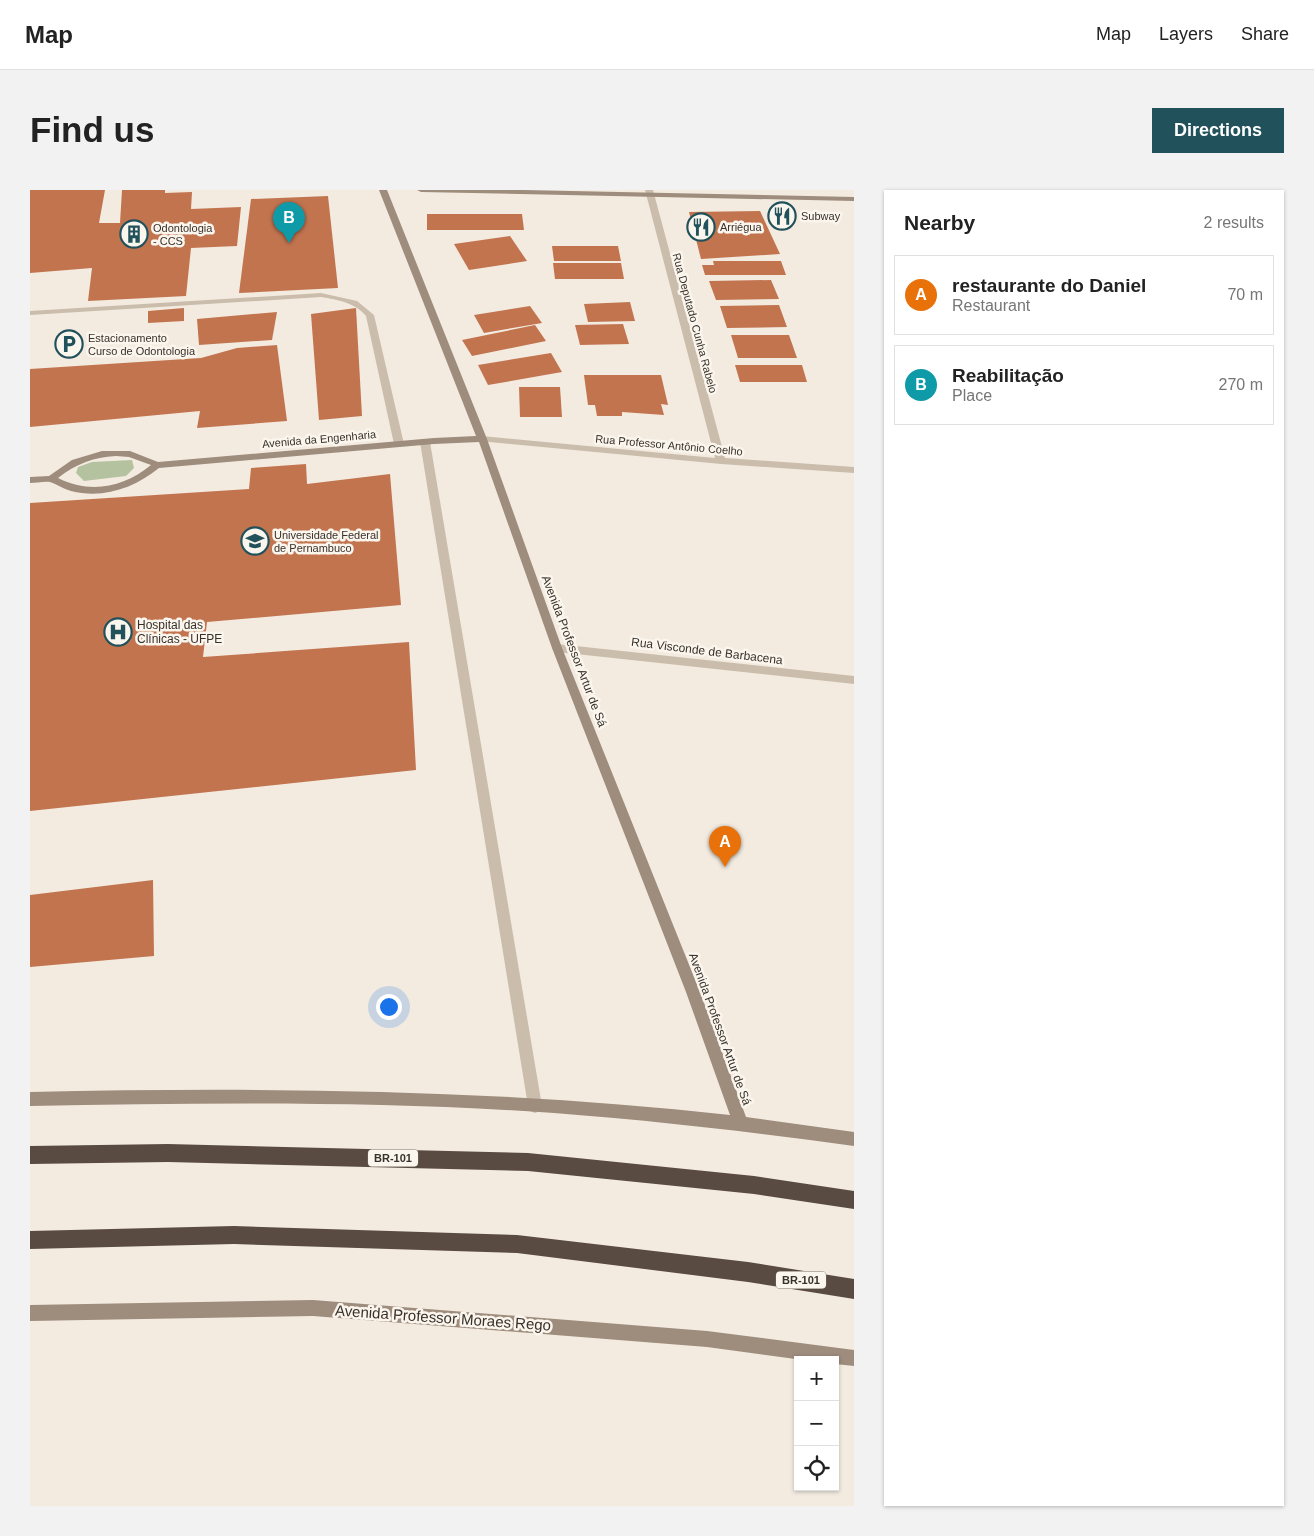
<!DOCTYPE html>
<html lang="en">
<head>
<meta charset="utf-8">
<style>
	:root { --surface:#fff; --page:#f2f2f2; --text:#222; --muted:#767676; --line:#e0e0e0; --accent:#21515a }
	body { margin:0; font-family:Helvetica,sans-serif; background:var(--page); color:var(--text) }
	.controls { position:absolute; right:15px; bottom:15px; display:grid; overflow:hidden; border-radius:0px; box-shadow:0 1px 4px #0004 }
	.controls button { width:45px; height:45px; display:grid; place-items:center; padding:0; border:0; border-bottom:1px solid var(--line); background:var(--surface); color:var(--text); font:25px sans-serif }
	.you { position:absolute; left:358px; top:816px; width:18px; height:18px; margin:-12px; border:4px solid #fff; border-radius:50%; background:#1a73e8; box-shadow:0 0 0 8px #1a73e833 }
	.badge { display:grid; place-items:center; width:32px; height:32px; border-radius:50%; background:var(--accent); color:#fff; font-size:16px; font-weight:700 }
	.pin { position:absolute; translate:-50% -41px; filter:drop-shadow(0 1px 2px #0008) }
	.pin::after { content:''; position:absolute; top:26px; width:18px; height:15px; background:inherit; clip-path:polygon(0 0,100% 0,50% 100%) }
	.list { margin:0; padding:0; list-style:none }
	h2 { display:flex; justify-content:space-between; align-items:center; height:65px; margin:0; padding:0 20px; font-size:21px }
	h2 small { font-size:16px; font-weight:400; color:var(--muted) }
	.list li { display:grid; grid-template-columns:32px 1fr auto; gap:15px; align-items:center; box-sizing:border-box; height:80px; margin:0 10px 10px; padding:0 10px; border:1px solid var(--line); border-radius:0px }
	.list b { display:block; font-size:19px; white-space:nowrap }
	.list p { margin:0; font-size:16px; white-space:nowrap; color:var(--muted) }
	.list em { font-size:16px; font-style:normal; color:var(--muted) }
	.icon { flex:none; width:28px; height:28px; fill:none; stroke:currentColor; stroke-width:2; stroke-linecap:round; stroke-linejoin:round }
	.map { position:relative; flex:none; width:824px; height:1316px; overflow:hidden; border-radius:0px }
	header { display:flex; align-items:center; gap:30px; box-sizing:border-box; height:70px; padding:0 25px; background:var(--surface); border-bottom:1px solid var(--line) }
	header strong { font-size:24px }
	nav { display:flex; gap:28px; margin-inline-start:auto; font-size:18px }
	.intro { display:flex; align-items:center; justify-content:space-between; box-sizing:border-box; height:120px; padding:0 30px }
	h1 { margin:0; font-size:35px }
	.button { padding:12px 22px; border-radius:0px; background:var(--accent); color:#fff; font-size:18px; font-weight:700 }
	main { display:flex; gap:30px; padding:0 30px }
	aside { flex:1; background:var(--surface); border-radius:0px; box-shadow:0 1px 4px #0004 }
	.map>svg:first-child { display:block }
</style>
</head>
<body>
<header>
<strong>Map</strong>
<nav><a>Map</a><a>Layers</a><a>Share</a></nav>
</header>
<div class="intro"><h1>Find us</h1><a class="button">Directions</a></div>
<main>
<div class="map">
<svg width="824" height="1316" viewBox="0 0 824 1316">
	<rect width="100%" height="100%" fill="#f3ebe0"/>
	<polygon fill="#b4c2a0" points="102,270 104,278 96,286 54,291 46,283 48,277 62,272"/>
	<g fill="#c2744f">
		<polygon points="0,0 75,0 69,33 90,33 92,0 135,0 135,3 162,2 161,19 211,17 207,56 161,58 156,106 58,111 62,78 0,83"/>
		<polygon points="298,6 308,98 209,103 221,9"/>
		<polygon points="730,21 750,64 671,69 659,22"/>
		<polygon points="397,24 492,24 494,40 397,40"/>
		<polygon points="480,46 497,71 439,80 424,54"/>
		<polygon points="522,56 588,56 591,71 524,71"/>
		<polygon points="683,71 751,71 756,85 675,85 672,75 684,75"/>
		<polygon points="523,73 591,73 594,89 525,89"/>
		<polygon points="741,90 749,109 686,110 679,91"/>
		<polygon points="600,112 605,131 558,132 554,114"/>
		<polygon points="749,115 757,137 697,138 690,116"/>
		<polygon points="500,116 512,133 454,143 444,125"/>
		<polygon points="154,118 154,131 118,133 118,121"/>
		<polygon points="326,118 332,226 289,230 281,124"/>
		<polygon points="247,122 242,150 169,155 167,129"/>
		<polygon points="593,134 599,154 550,155 545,135"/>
		<polygon points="505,135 516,151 442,166 432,150"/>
		<polygon points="701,145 759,145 767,168 708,168"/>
		<polygon points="247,155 257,231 167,238 170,221 0,237 0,179 171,168 207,158"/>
		<polygon points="521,163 532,182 458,195 448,175"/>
		<polygon points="705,175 772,175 777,192 710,192"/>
		<polygon points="554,185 631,185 638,215 631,214 634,225 592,222 592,226 567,226 565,215 558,215"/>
		<polygon points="489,197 530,197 532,227 490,227"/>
		<polygon points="276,274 277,294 360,284 371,415 177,432 173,467 379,452 386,580 0,621 0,313 219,299 221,278"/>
		<polygon points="123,690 124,766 0,777 0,705"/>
	</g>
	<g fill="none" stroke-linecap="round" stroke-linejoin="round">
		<g fill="#cbbdac" fill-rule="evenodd">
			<path d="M291 103 327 111 344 125 374 254 372 256 369 257 364 254 336 126C324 112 308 110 291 107L0 125V121Z"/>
			<polygon points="395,249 400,252 512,916 510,921 505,923 500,921 498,916 390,252"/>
		</g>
		<g fill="#cbbdac" fill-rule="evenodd">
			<polygon points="615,0 623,0 695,268 824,277 824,283 691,274 449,251 449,247 452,246 685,268"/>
			<polygon points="527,454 824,486 824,494 527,462 522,458"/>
		</g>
		<g fill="#9e8c7d" fill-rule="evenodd">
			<path d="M349 0H357L457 249 532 458 670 802 716 927 824 942V956C714 941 604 928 494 921 329 911 165 913 0 916V902C234 897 467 899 700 925L656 802 522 458 449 252 404 254 129 278C104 298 74 309 41 301 33 299 27 294 20 292 14 291 6 293 0 293V287L19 286 42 270 72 261H100L128 272 404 248 446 246ZM86 266 99 267 121 275C93 298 60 304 28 288 46 274 63 267 86 266Z"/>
			<polygon points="387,0 493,0 824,7 824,11 391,2"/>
			<polygon points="283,1110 677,1141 824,1160 824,1176 805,1174 805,1170 773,1170 677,1157 283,1126 0,1131 0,1115"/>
		</g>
		<g fill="#5a4b42" fill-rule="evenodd">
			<polygon points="138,954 498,963 724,986 824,1001 824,1019 724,1004 498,981 138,972 0,974 0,956"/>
			<polygon points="204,1036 487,1045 718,1072 824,1089 824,1109 718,1092 487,1063 204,1054 0,1059 0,1041"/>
		</g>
	</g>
	<defs>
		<g id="restaurant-ring" transform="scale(1.4375)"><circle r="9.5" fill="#faf5ed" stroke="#21515a" stroke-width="1.5"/><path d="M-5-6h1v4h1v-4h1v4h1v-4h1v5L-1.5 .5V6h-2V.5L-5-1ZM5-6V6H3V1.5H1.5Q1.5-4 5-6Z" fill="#21515a"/></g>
		<g id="building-ring" transform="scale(1.4375)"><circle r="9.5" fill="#faf5ed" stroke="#21515a" stroke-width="1.5"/><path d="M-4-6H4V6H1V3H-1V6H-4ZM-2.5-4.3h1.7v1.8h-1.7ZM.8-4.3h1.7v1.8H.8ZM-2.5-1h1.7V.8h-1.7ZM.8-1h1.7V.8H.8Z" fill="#21515a"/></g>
		<g id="parking-ring" transform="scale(1.4375)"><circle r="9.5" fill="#faf5ed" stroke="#21515a" stroke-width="1.5"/><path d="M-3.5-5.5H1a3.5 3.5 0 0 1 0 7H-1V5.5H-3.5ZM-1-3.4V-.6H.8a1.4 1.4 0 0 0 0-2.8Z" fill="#21515a"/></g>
		<g id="university-ring" transform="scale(1.4375)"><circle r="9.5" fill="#faf5ed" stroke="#21515a" stroke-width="1.5"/><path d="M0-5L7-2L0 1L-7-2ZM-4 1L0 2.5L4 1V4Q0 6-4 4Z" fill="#21515a"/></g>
		<g id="hospital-ring" transform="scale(1.4375)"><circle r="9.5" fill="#faf5ed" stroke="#21515a" stroke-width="1.5"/><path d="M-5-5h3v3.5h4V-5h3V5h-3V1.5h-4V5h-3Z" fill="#21515a"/></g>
	</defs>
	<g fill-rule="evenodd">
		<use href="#restaurant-ring" x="752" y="26"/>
		<use href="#restaurant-ring" x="671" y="37"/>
		<use href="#building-ring" x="104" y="44"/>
		<use href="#parking-ring" x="39" y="154"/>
		<use href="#university-ring" x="225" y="351"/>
		<use href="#hospital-ring" x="88" y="442"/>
	</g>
	<g text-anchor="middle" stroke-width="5" stroke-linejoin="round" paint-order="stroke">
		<g font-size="11" fill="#39312b" stroke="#faf5ed" text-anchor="start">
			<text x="771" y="30">Subway</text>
			<text x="690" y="41">Arriégua</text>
			<text x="123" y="42">Odontologia<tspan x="123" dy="13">- CCS</tspan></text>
			<text x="58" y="152">Estacionamento<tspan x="58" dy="13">Curso de Odontologia</tspan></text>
			<text x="244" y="349">Universidade Federal<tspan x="244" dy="13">de Pernambuco</tspan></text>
		</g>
		<g font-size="11" fill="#39312b" stroke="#faf5ed">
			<text transform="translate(665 133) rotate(75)" y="4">Rua Deputado Cunha Rabelo</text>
			<text transform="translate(289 249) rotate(-5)" y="4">Avenida da Engenharia</text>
			<text transform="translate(639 255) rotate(5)" y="4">Rua Professor Antônio Coelho</text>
		</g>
		<g fill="#faf5ed" stroke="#736c65" stroke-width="1">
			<rect x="338" y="959.5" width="50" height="17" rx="4"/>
			<rect x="746" y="1081.5" width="50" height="17" rx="4"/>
		</g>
		<g font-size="11" font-weight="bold" fill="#39312b">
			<text x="363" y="972">BR-101</text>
			<text x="771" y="1094">BR-101</text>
		</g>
		<g font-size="12" fill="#39312b" stroke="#faf5ed" text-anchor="start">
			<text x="107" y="439">Hospital das<tspan x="107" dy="14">Clínicas - UFPE</tspan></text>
		</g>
		<g font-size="12" fill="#39312b" stroke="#faf5ed">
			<text transform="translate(544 461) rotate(69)" y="4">Avenida Professor Artur de Sá</text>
			<text transform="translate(677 461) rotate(7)" y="4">Rua Visconde de Barbacena</text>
			<text transform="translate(690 839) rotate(70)" y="4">Avenida Professor Artur de Sá</text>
		</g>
		<g font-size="15" fill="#39312b" stroke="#faf5ed">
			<text transform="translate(413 1128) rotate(4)" y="5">Avenida Professor Moraes Rego</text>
		</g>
	</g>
</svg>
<div class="controls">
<button>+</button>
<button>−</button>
<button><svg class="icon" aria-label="locate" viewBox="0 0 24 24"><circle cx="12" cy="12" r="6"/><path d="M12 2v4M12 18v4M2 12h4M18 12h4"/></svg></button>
</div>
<div class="you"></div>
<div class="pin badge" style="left:695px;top:677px;background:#e8710a">A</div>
<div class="pin badge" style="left:259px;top:53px;background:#0f9aa8">B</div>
</div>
<aside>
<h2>Nearby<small>2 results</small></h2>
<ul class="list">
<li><span class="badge" style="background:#e8710a">A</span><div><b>restaurante do Daniel</b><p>Restaurant</p></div><em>70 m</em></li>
<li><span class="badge" style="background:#0f9aa8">B</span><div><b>Reabilitação</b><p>Place</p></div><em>270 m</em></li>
</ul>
</aside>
</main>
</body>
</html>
